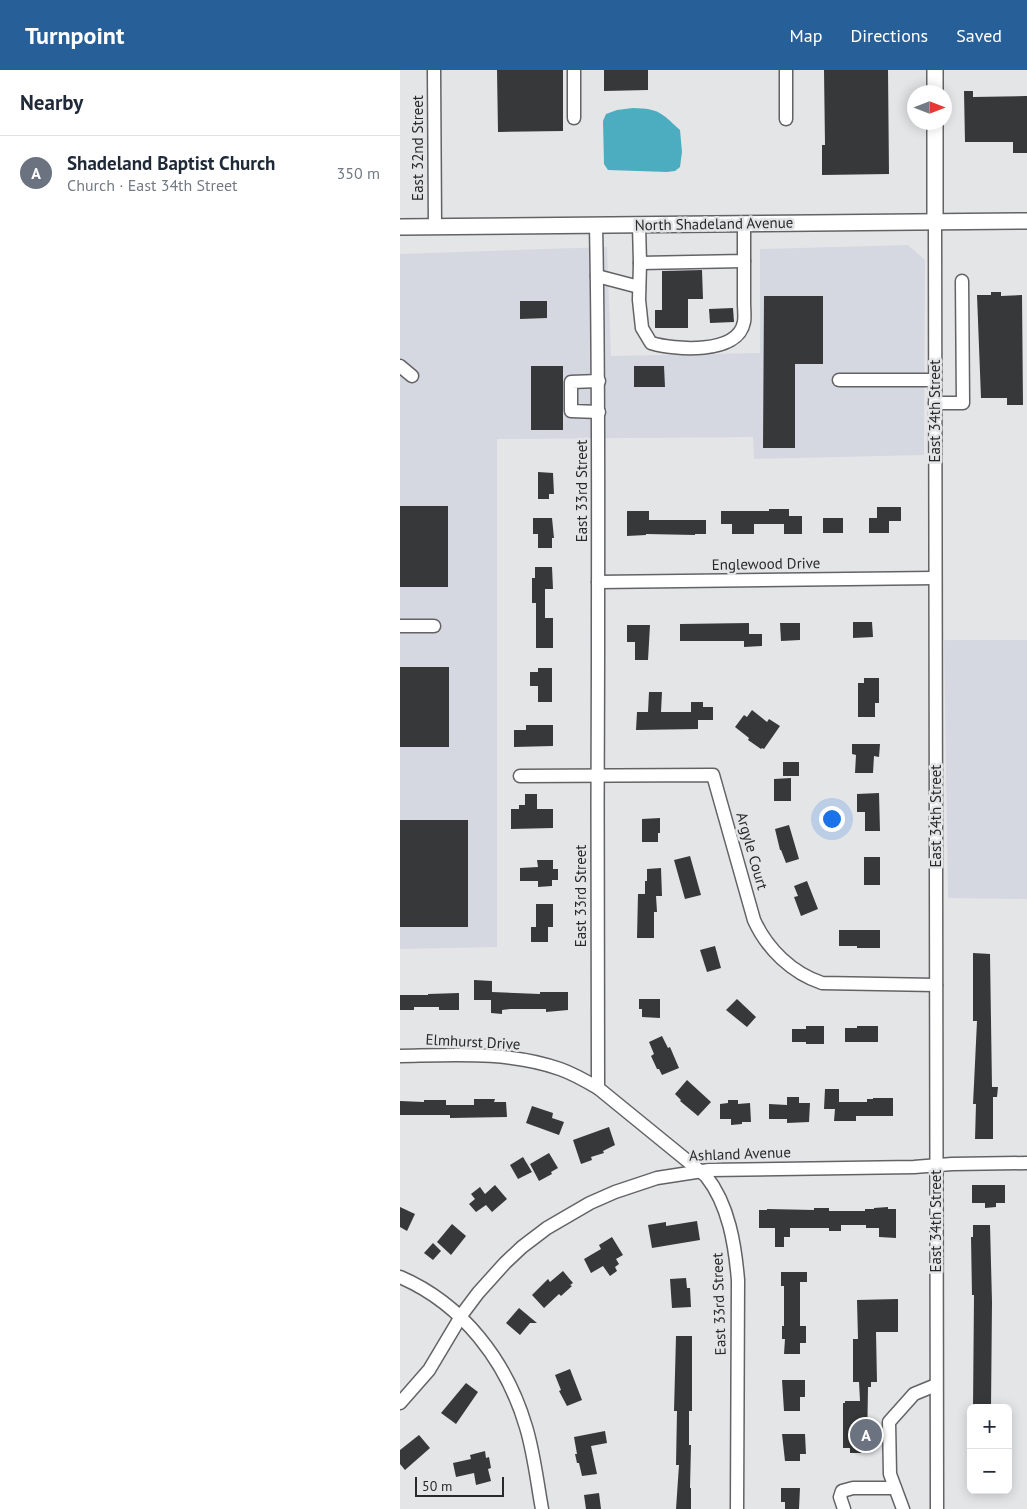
<!DOCTYPE html>
<html lang="en">
<head>
<meta charset="utf-8">
<style>
	:root { --surface:#fff; --page:#f6f6f7; --text:#1f2937; --muted:#747a83; --line:#e0e1e3; --accent:#276098 }
	body { margin:0; font-family:"PT Sans",sans-serif; background:var(--page); color:var(--text) }
	.controls { position:absolute; right:15px; bottom:15px; display:grid; overflow:hidden; border-radius:8px; box-shadow:0 2px 12px #0003 }
	.controls button { width:45px; height:45px; display:grid; place-items:center; padding:0; border:0; border-bottom:1px solid var(--line); background:var(--surface); color:var(--text); font:25px sans-serif }
	.compass { position:absolute; left:507px; top:15px; width:45px; height:45px; border-radius:50%; background:var(--surface); box-shadow:0 2px 12px #0003; rotate:90deg }
	.scale { position:absolute; left:15px; bottom:12px; width:89px; box-sizing:border-box; padding-left:5px; border:2px solid #28292a; border-top:0; font-size:14px; line-height:18px; white-space:nowrap; color:#28292a; -webkit-text-stroke:4px #e4e5e7; paint-order:stroke }
	.you { position:absolute; left:431px; top:748px; width:18px; height:18px; margin:-12px; border:4px solid #fff; border-radius:50%; background:#1a73e8; box-shadow:0 0 0 8px #1a73e833 }
	.badge { display:grid; place-items:center; width:32px; height:32px; border-radius:50%; background:var(--accent); color:#fff; font-size:16px; font-weight:700 }
	.pin { position:absolute; translate:-50% -50%; border:2px solid #fff; box-shadow:0 1px 5px #0006 }
	.list { margin:0; padding:0; list-style:none }
	h2 { display:flex; justify-content:space-between; align-items:center; height:65px; margin:0; padding:0 20px; font-size:21px }
	h2 small { font-size:16px; font-weight:400; color:var(--muted) }
	.list li { display:grid; grid-template-columns:32px 1fr auto; gap:15px; align-items:center; box-sizing:border-box; height:75px; padding:0 20px; border-top:1px solid var(--line) }
	.list b { display:block; font-size:19px; white-space:nowrap }
	.list p { margin:0; font-size:16px; white-space:nowrap; color:var(--muted) }
	.list em { font-size:16px; font-style:normal; color:var(--muted) }
	.map { position:relative; flex:none; width:627px; height:1439px; overflow:hidden }
	header { display:flex; align-items:center; gap:30px; box-sizing:border-box; height:70px; padding:0 25px; background:var(--accent); color:#fff }
	header strong { font-size:24px }
	nav { display:flex; gap:28px; margin-inline-start:auto; font-size:18px }
	main { display:flex }
	aside { flex:1; background:var(--surface) }
	.map>svg:first-child { display:block }
</style>
</head>
<body>
<header>
<strong>Turnpoint</strong>
<nav><a>Map</a><a>Directions</a><a>Saved</a></nav>
</header>
<main>
<aside>
<h2>Nearby<small></small></h2>
<ul class="list">
<li><span class="badge" style="background:#6b7280">A</span><div><b>Shadeland Baptist Church</b><p>Church · East 34th Street</p></div><em>350 m</em></li>
</ul>
</aside>
<div class="map">
<svg width="627" height="1439" viewBox="0 0 627 1439">
	<rect width="100%" height="100%" fill="#e4e5e7"/>
	<g fill="#d5d8e1">
		<polygon points="508,175 525,190 524,385 354,389 353,367 97,369 97,877 0,879 0,184 207,177 211,286 360,283 360,179"/>
		<polygon points="627,570 627,829 548,828 544,570"/>
	</g>
	<path fill="#4cacc0" d="M233 38C260 39 260 42 280 60L282 82 280 97 275 101 267 102 208 100 204 94 203 51 206 44 217 40Z"/>
	<g fill="#37383a">
		<polygon points="97,0 163,0 163,61 98,62"/>
		<polygon points="204,0 248,0 248,20 204,21"/>
		<polygon points="424,0 488,0 489,104 422,105 422,75 425,75"/>
		<polygon points="564,21 573,21 573,27 627,26 627,83 613,83 613,72 565,72"/>
		<polygon points="302,200 303,229 288,229 288,258 255,258 255,240 262,240 262,201"/>
		<polygon points="591,222 601,222 601,226 622,225 623,335 607,335 607,328 581,328 577,225 591,225"/>
		<polygon points="364,226 423,226 423,294 395,294 395,378 363,378"/>
		<polygon points="120,231 147,231 147,248 120,249"/>
		<polygon points="333,238 334,252 310,253 309,239"/>
		<rect x="131" y="296" width="32" height="64"/>
		<polygon points="234,296 264,296 265,317 234,317"/>
		<polygon points="138,402 153,403 154,424 149,424 149,429 138,429"/>
		<rect x="0" y="436" width="48" height="81"/>
		<polygon points="477,437 501,437 501,451 489,451 489,463 469,463 469,448 477,448"/>
		<polygon points="369,439 389,439 389,446 402,446 402,464 384,464 384,454 354,454 354,464 332,464 332,454 321,454 321,441 369,441"/>
		<polygon points="227,441 249,441 249,450 306,450 306,464 295,464 295,465 246,464 246,465 227,466"/>
		<polygon points="133,448 152,448 154,468 152,468 152,478 138,478 138,464 133,464"/>
		<rect x="423" y="448" width="20" height="15"/>
		<polygon points="135,497 152,497 153,519 145,519 145,548 153,548 153,578 136,578 136,533 132,533 132,508 135,508"/>
		<polygon points="453,552 472,552 473,567 453,568"/>
		<polygon points="349,553 349,564 362,564 362,576 344,577 344,571 280,571 280,554"/>
		<polygon points="380,553 400,553 400,570 381,571"/>
		<polygon points="227,555 250,555 248,590 235,590 235,572 227,572"/>
		<rect x="0" y="597" width="49" height="80"/>
		<polygon points="138,598 152,598 152,632 138,632 138,616 130,616 130,602 138,602"/>
		<polygon points="464,608 479,608 479,633 475,633 475,647 458,647 458,613 464,613"/>
		<polygon points="249,622 262,622 261,642 291,642 291,632 303,632 303,637 313,637 313,650 298,650 298,659 236,660 237,642 248,642"/>
		<polygon points="352,640 367,652 369,649 380,656 364,679 362,678 361,679 348,670 349,668 335,657 344,645 347,647"/>
		<polygon points="126,655 153,655 153,676 114,677 114,660 126,660"/>
		<polygon points="452,674 480,674 479,687 474,686 473,703 455,703 456,685 452,684"/>
		<rect x="383" y="692" width="16" height="14"/>
		<polygon points="391,708 391,731 374,731 374,709"/>
		<polygon points="479,723 480,761 465,761 465,742 457,742 457,724"/>
		<polygon points="125,724 137,724 137,739 153,739 153,758 111,759 111,739 119,739 119,735 125,735"/>
		<polygon points="260,748 260,763 258,763 258,772 242,772 242,749"/>
		<rect x="0" y="750" width="68" height="107"/>
		<polygon points="389,755 399,789 386,793 381,780 380,780 375,759"/>
		<polygon points="290,786 301,825 285,829 274,790"/>
		<rect x="464" y="787" width="16" height="28"/>
		<polygon points="137,790 153,790 153,799 158,799 158,810 152,810 152,816 138,817 138,811 120,811 120,798 138,797"/>
		<polygon points="261,798 262,826 256,826 257,842 254,842 254,868 237,868 238,824 245,824 245,811 247,811 247,799"/>
		<polygon points="407,811 418,839 401,846 394,827 398,826 394,816"/>
		<polygon points="136,834 153,834 153,857 148,857 148,872 131,872 131,857 136,857"/>
		<polygon points="439,860 480,860 480,878 457,878 457,876 439,876"/>
		<polygon points="315,876 321,898 307,902 300,880"/>
		<polygon points="573,883 590,884 592,1017 598,1017 597,1027 593,1027 593,1069 575,1069 576,1034 573,1034 574,1014 577,951 573,951"/>
		<polygon points="74,910 92,911 92,922 140,924 140,922 168,922 168,940 146,942 146,939 110,939 102,940 102,944 91,943 91,930 74,930"/>
		<polygon points="59,923 59,940 39,940 39,937 14,937 14,940 0,940 0,925 28,925 28,924"/>
		<polygon points="239,929 260,929 260,948 242,947 242,939 239,939"/>
		<polygon points="337,929 356,947 347,957 326,940"/>
		<polygon points="406,956 424,956 424,974 406,974 406,972 392,972 392,959 406,959"/>
		<polygon points="457,956 478,956 478,972 445,972 445,958 457,958"/>
		<polygon points="262,966 268,978 270,977 279,998 262,1005 259,999 257,999 251,986 254,984 249,972"/>
		<polygon points="287,1010 311,1032 298,1046 280,1031 281,1030 275,1024"/>
		<polygon points="425,1019 439,1019 439,1032 467,1032 467,1029 473,1029 473,1028 493,1028 493,1046 456,1046 456,1051 434,1051 435,1039 424,1039"/>
		<polygon points="387,1027 399,1027 399,1033 410,1033 409,1052 387,1053 387,1049 369,1049 369,1034 387,1035"/>
		<polygon points="74,1029 95,1029 94,1032 106,1032 107,1047 50,1048 50,1045 0,1045 0,1031 24,1032 24,1030 46,1030 46,1035 74,1035"/>
		<polygon points="328,1030 338,1030 338,1034 350,1033 351,1052 342,1052 342,1054 331,1055 331,1049 320,1049 320,1034 328,1033"/>
		<polygon points="132,1036 153,1043 152,1048 164,1052 159,1065 126,1053"/>
		<polygon points="209,1057 215,1075 203,1081 204,1083 191,1087 192,1090 181,1094 173,1070"/>
		<polygon points="149,1083 158,1098 151,1102 152,1104 139,1111 130,1094"/>
		<polygon points="123,1087 132,1102 118,1109 110,1095"/>
		<polygon points="95,1115 107,1129 92,1142 86,1135 76,1142 69,1134 75,1129 71,1124 80,1117 85,1124"/>
		<polygon points="572,1115 605,1115 605,1133 596,1133 596,1137 585,1138 585,1133 572,1133"/>
		<polygon points="0,1137 15,1144 7,1161 0,1157"/>
		<polygon points="488,1137 488,1139 496,1139 496,1168 479,1167 479,1158 466,1158 466,1155 441,1155 441,1161 429,1161 429,1158 390,1158 390,1167 384,1167 384,1177 375,1177 375,1158 359,1158 359,1140 367,1140 367,1139 414,1140 414,1138 429,1138 429,1141 465,1141 465,1139 474,1139 474,1138"/>
		<polygon points="297,1151 300,1170 252,1178 248,1155 266,1152 266,1156"/>
		<polygon points="52,1154 66,1166 51,1185 37,1172"/>
		<polygon points="573,1155 590,1155 592,1232 591,1338 573,1338 574,1225 572,1225 571,1167 573,1167"/>
		<polygon points="212,1167 223,1185 216,1189 219,1194 215,1197 217,1201 210,1206 203,1196 191,1203 184,1189 201,1179 199,1175"/>
		<polygon points="33,1173 41,1181 33,1190 24,1183"/>
		<polygon points="163,1201 173,1213 170,1215 172,1216 161,1226 159,1224 144,1238 132,1225 148,1209 150,1212"/>
		<polygon points="381,1202 407,1202 407,1212 400,1212 400,1256 406,1256 406,1273 400,1273 400,1284 384,1284 385,1269 382,1269 382,1256 384,1256 384,1216 381,1216"/>
		<polygon points="286,1208 287,1218 290,1218 291,1237 272,1238 270,1209"/>
		<polygon points="498,1229 498,1262 476,1262 477,1312 471,1312 471,1317 468,1317 467,1377 461,1377 461,1383 450,1383 450,1378 443,1378 443,1333 445,1333 445,1331 460,1331 459,1312 453,1312 453,1269 458,1269 457,1230"/>
		<polygon points="119,1238 137,1253 130,1253 120,1265 106,1253"/>
		<polygon points="276,1266 292,1266 292,1341 289,1341 289,1375 291,1375 290,1418 291,1418 291,1439 276,1439 279,1395 276,1395 277,1341 274,1341"/>
		<polygon points="170,1299 182,1330 167,1336 159,1321 161,1320 155,1305"/>
		<polygon points="382,1310 405,1310 405,1327 400,1327 400,1341 384,1341"/>
		<polygon points="66,1313 78,1322 56,1354 41,1343"/>
		<polygon points="205,1361 207,1373 191,1376 197,1404 182,1406 179,1393 177,1393 175,1384 177,1384 174,1367"/>
		<polygon points="382,1364 405,1364 406,1384 400,1384 400,1391 385,1391"/>
		<polygon points="19,1365 30,1378 5,1400 0,1394 0,1380"/>
		<polygon points="85,1381 86,1388 89,1387 91,1398 88,1399 91,1411 76,1415 74,1403 56,1407 53,1393 71,1389 70,1385"/>
		<polygon points="381,1418 400,1418 399,1439 385,1439 385,1432 381,1432"/>
		<polygon points="199,1423 201,1439 186,1439 184,1425"/>
	</g>
	<g fill="none" stroke-linecap="round" stroke-linejoin="round">
		<g stroke="#636366" stroke-width="15">
			<g id="minor">
				<polyline points="34,0 35,156"/>
				<polyline points="174,0 174,48"/>
				<polyline points="386,49 386,0"/>
				<polyline points="535,151 537,1439"/>
				<polyline points="239,155 240,193 344,191 344,154"/>
				<path d="M196 156C199 300 198 445 198 589 197 732 198 875 198 1018L306 1106C329 1135 335 1175 338 1210L337 1439"/>
				<path d="M240 193 239 230 242 258 251 273C274 280 338 285 344 252 345 247 344 239 344 233 344 219 344 205 344 191"/>
				<polyline points="197,206 239,217"/>
				<polyline points="0,296 12,306"/>
				<polyline points="439,310 535,310"/>
				<polyline points="199,311 171,312 171,341 199,342"/>
				<polyline points="535,333 563,333 562,211"/>
				<polyline points="198,512 535,508"/>
				<polyline points="0,556 34,556"/>
				<path d="M120 706 313 705 354 850C367 879 392 903 422 913L536 915"/>
				<path d="M0 986C54 985 109 981 160 999 174 1004 186 1011 198 1018"/>
				<path d="M0 1207C63 1234 107 1292 126 1357 134 1383 137 1412 142 1439"/>
				<polyline points="0,1333 29,1300 63,1243 78,1223 105,1193 122,1177 147,1158 190,1133 215,1122 257,1108 309,1100 514,1097 552,1094 627,1093"/>
				<polyline points="444,1439 440,1427 442,1421 453,1418 495,1418"/>
				<polyline points="503,1439 490,1404 489,1352 514,1324 536,1315"/>
			</g>
		</g>
		<g stroke="#636366" stroke-width="18">
			<g id="major">
				<polyline points="535,0 535,22"/>
				<polyline points="535,52 535,151"/>
				<polyline points="0,157 627,151"/>
			</g>
		</g>
		<use href="#minor" stroke="#fff" stroke-width="12"/>
		<use href="#major" stroke="#fff" stroke-width="15"/>
	</g>
	<g text-anchor="middle" stroke-width="5" stroke-linejoin="round" paint-order="stroke">
		<g font-size="15" fill="#28292a" stroke="#e4e5e7">
			<text transform="translate(18 78) rotate(-90)" y="5">East 32nd Street</text>
			<text transform="translate(314 154) rotate(-1)" y="5">North Shadeland Avenue</text>
			<text transform="translate(535 341) rotate(-90)" y="5">East 34th Street</text>
			<text transform="translate(182 421) rotate(-90)" y="5">East 33rd Street</text>
			<text transform="translate(366 494) rotate(-1)" y="5">Englewood Drive</text>
			<text transform="translate(536 746) rotate(-90)" y="5">East 34th Street</text>
			<text transform="translate(352 781) rotate(74)" y="5">Argyle Court</text>
			<text transform="translate(181 826) rotate(-90)" y="5">East 33rd Street</text>
			<text transform="translate(73 972) rotate(3)" y="5">Elmhurst Drive</text>
			<text transform="translate(340 1084) rotate(-2)" y="5">Ashland Avenue</text>
			<text transform="translate(536 1151) rotate(-90)" y="5">East 34th Street</text>
			<text transform="translate(319 1234) rotate(-92)" y="5">East 33rd Street</text>
		</g>
	</g>
</svg>
<div class="controls">
<button>+</button>
<button>−</button>
</div>
<svg class="compass" viewBox="-18 -18 36 36"><path d="M0-13l5 13h-10z" fill="#e53935"/><path d="M0 13l5-13h-10z" fill="#747a83"/></svg>
<div class="scale">50 m</div>
<div class="you"></div>
<div class="pin badge" style="left:466px;top:1365px;background:#6b7280">A</div>
</div>
</main>
</body>
</html>
